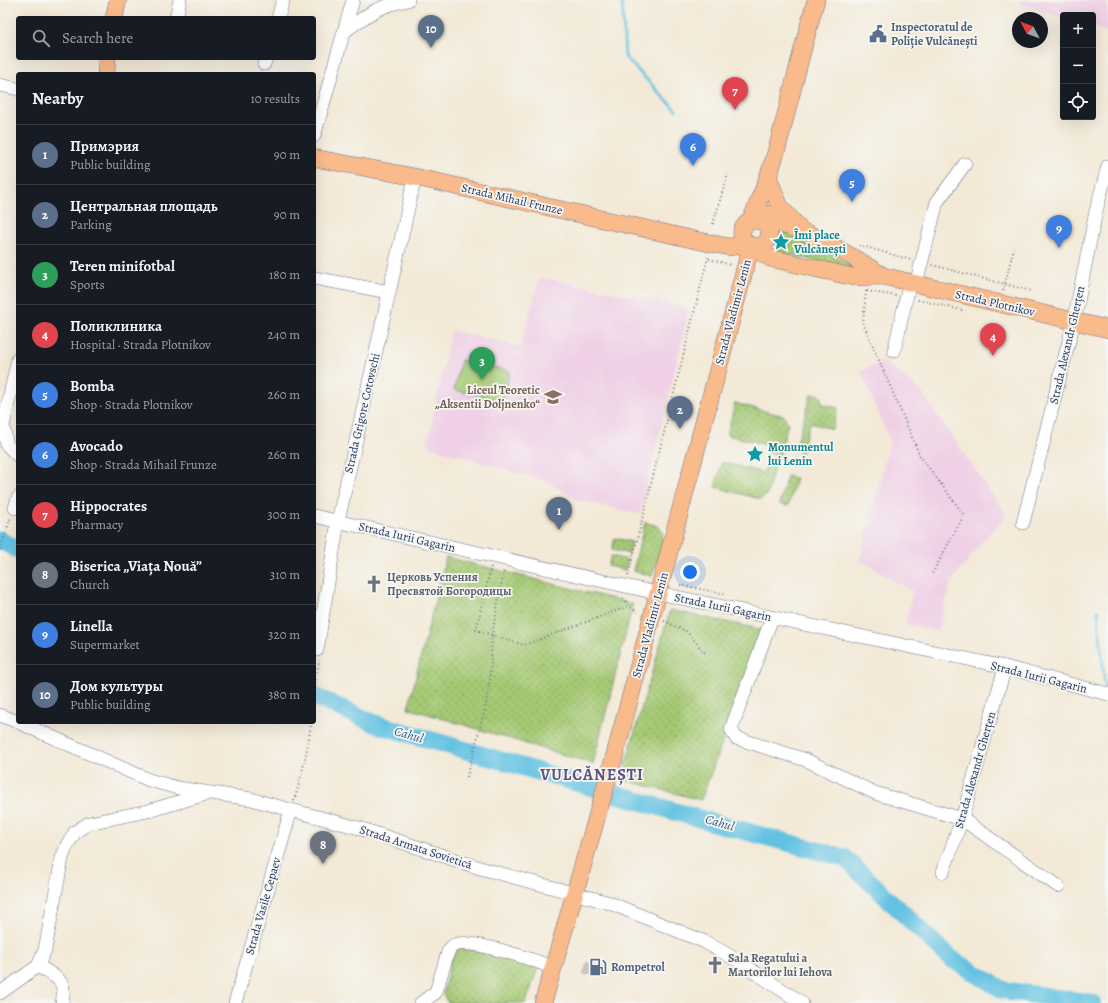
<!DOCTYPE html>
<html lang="en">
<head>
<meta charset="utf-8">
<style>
	:root { --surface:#171b24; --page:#242831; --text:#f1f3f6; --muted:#9ea1a6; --line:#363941; --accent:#7c3aed }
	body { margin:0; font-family:Alegreya,serif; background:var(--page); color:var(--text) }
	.controls { position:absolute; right:12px; top:12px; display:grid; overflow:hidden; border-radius:4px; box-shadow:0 4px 16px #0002 }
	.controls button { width:36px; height:36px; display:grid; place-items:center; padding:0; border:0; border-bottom:1px solid var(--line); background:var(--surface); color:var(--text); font:20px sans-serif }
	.compass { position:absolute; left:1012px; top:12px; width:36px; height:36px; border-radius:50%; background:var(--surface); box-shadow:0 4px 16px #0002; rotate:311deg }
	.you { position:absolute; left:690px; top:572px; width:14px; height:14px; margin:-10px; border:3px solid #fff; border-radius:50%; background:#1a73e8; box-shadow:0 0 0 6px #1a73e833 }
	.badge { display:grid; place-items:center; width:26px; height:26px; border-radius:50%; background:var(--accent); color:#fff; font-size:13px; font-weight:700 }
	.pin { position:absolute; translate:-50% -33px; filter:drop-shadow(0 1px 2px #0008) }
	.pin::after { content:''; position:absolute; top:21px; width:14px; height:12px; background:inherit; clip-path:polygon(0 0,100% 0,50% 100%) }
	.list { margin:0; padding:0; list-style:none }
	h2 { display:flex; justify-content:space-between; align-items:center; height:52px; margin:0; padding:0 16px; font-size:17px }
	h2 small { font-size:13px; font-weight:400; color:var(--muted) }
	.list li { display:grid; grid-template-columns:26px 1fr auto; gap:12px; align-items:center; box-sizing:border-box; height:60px; padding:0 16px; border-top:1px solid var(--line) }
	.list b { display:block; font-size:15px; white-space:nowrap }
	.list p { margin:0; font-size:13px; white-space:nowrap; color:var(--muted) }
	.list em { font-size:13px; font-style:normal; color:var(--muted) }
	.icon { flex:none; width:22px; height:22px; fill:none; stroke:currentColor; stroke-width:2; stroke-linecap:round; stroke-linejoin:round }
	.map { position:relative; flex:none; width:1108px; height:1003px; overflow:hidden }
	.search { position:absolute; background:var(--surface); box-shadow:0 4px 16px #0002; left:16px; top:16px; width:300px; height:44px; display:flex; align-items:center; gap:10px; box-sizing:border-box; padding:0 14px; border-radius:4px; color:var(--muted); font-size:15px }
	.panel { position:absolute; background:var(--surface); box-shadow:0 4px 16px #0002; left:16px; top:72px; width:300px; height:652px; border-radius:4px }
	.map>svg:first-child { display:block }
</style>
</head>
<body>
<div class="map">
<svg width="1108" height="1003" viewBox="0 0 1108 1003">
	<defs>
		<pattern id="grass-dots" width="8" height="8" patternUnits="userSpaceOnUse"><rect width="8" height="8" fill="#a5c973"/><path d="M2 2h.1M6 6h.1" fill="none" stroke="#86a462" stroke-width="1.8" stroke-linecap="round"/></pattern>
	</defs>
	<rect width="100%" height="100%" fill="#f6f6f2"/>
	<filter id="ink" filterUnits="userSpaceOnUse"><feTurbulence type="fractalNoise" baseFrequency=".025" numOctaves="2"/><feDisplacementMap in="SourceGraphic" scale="8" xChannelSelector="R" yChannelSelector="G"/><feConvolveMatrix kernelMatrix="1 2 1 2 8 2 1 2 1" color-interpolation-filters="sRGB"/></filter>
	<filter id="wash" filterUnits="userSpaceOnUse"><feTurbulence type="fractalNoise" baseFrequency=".012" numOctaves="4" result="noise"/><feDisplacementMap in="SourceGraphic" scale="16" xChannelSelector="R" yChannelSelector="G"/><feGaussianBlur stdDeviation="0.9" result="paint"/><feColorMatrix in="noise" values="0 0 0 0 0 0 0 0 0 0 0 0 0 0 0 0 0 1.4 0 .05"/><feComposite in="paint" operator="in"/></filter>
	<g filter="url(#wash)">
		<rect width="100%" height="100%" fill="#f3e9d6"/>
		<g fill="#efd0e6">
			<polygon points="1019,0 1108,0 1108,32 1093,27 1093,15 1063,15 1063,18 1021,4"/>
			<polygon points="540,277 690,308 640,514 577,500 550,483 427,446 451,330 520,347"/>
			<polygon points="884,361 920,390 1007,516 983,540 951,583 937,632 905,624 913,592 860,560 890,441 861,371"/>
		</g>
		<g fill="url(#grass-dots)" stroke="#607c68">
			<polygon points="780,227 863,272 773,251 778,245"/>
			<path d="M811 394C815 394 819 394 822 398L821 403 838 408 832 429 810 423 801 452 795 450Z"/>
			<polygon points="735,403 784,416 788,423 780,455 766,452 767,445 727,435"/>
			<polygon points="722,462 764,473 766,465 774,467 767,495 760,499 715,487"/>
			<polygon points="787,476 796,478 788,506 779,504"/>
			<path d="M645 522C650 524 659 525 662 530 666 539 655 566 652 576L633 571Z"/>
			<polygon points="615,538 632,542 629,554 612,550"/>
			<polygon points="611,556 627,560 625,570 608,566"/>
			<polygon points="446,557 633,604 593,764 408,708"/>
			<polygon points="670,610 764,630 701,800 621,779"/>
			<polygon points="482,949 538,967 526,1003 448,1003 443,994 453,950"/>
		</g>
		<polygon fill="#a5c973" stroke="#607c68" points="461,360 510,371 503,401 454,390"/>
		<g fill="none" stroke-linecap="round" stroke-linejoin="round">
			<g stroke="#64c2e2" stroke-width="3">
				<polyline points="622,0 625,57 676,110"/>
				<polyline points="1098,611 1105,689"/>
				<polyline points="1106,696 1108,707"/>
			</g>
			<g stroke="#64c2e2" stroke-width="18">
				<polyline points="0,540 18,550"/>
				<polyline points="314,696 376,724 704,820 845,858 950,958 1003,990 1092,1003"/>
			</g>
		</g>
	</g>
	<g filter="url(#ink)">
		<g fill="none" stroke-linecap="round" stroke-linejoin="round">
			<polyline stroke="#c8c4be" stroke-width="13" stroke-dasharray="13 6" stroke-linecap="butt" points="589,975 594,958"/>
			<g stroke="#677088" stroke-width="14">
				<g id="minor">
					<polyline points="176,18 180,0"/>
					<polyline points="278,18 283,0"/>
					<path d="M344 32C367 14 379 6 408 0"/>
					<polyline points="264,64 266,58"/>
					<polyline points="0,85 18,89"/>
					<polyline points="314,136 353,0"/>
					<polyline points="314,278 389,292"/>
					<polyline points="916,284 937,202 965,164"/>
					<polyline points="894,351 910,282"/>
					<polyline points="18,359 3,426 7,445 18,456"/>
					<polyline points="15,508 18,498"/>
					<polyline points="314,516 625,586 1005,667 1108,694"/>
					<polyline points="1023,523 1074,321 1096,211 1108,166"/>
					<polyline points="772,618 731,729 736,738 806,760 875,793 962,819 1058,886"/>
					<polyline points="317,650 338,521 415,177"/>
					<polyline points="0,715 18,722"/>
					<polyline points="18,722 149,780 178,788 251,799 291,810 359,828 480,868 610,903 705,942 730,956 802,1003"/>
					<polyline points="943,872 962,819 1005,667"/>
					<path d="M38 966C57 978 67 979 62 1003"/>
					<polyline points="0,993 38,966 45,950 62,858 67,845 75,832 89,823 148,811 206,794"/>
					<polyline points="235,1003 291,810"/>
					<path d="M421 1003 436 992 448 952C450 948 452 945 457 944 475 940 535 960 553 968"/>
				</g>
			</g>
			<g stroke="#677088" stroke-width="18">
				<g id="major">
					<polyline points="114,18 118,0"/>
					<polyline points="106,74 107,58"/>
					<polyline points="314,158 415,177 709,243 730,247 746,244"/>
					<polyline points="769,179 780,207 800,229"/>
					<path d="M767 214 766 222C800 223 854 258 883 276"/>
					<path d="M750 220 763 221C769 224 771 233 768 239 762 253 739 246 742 231 743 225 748 223 751 219 754 213 757 206 759 200 771 173 778 146 785 118 795 79 805 39 816 0"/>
					<polyline points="543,1003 615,754 751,246 770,258 853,277 883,276 1108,329"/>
				</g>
			</g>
			<g stroke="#677088" stroke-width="2" stroke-dasharray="1 3" stroke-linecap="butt">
				<polyline points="713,224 728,174"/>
				<polyline points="859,245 911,260"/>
				<polyline points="709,259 731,265"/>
				<polyline points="932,265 1031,291"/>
				<polyline points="866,291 863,323 920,456 964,515 932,574"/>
				<polyline points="867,291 896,296"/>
				<polyline points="1003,291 1014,248"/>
				<polyline points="918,300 962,310"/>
				<polyline points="0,550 11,517"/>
				<polyline points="491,567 476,630 524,645 629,606"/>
				<polyline points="628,576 708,257"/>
				<polyline points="680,585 726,594"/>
				<polyline points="623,598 629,606 638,612"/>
				<polyline points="664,621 686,631 706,654"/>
				<polyline points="314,696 319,660"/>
				<polyline points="467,777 485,709 490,680 492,635 504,571"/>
				<path d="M294 801C302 774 308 750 311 722"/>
			</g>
			<use href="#minor" stroke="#fff" stroke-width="13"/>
			<use href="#major" stroke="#fabb8c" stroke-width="17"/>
		</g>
	</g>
	<defs>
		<g id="civic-bare" transform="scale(1.38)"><path d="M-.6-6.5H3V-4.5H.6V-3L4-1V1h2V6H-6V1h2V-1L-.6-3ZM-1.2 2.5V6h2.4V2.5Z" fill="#5c6f8a" stroke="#f6f6f2" stroke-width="2.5" paint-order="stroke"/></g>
		<g id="sight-bare" transform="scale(1.38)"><path d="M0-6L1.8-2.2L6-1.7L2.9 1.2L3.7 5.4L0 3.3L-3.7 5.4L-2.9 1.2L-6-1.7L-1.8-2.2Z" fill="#0f9aa8" stroke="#f6f6f2" stroke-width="2.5" paint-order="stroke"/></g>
		<g id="school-bare" transform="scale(1.38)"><path d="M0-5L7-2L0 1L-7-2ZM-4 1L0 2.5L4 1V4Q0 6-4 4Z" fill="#8d6e63" stroke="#f6f6f2" stroke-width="2.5" paint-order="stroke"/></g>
		<g id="church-bare" transform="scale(1.38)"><path d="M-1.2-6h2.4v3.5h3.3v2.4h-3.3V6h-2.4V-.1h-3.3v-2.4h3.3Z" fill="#6b7280" stroke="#f6f6f2" stroke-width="2.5" paint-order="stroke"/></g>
		<g id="fuel-bare" transform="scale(1.38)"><path d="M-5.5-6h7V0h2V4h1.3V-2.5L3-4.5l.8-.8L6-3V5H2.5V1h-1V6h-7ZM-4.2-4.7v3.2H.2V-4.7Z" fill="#5c6f8a" stroke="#f6f6f2" stroke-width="2.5" paint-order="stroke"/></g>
	</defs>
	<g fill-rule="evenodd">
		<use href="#civic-bare" x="878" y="34"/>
		<use href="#sight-bare" x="781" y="242"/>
		<use href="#school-bare" x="553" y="397"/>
		<use href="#sight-bare" x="755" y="454"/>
		<use href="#church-bare" x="374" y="584"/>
		<use href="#church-bare" x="715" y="965"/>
		<use href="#fuel-bare" x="598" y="967"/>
	</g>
	<g text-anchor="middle" stroke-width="3.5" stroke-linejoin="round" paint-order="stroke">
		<g font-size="12" font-weight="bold" fill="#4e5e75" stroke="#f6f6f2" text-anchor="start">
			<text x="891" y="31">Inspectoratul de<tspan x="891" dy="14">Poliție Vulcănești</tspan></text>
			<text x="611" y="971">Rompetrol</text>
		</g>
		<g font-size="12" fill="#1b2f5e" stroke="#f6f6f2">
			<text transform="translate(512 199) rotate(13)" y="4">Strada Mihail Frunze</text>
			<text transform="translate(995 303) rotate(13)" y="4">Strada Plotnikov</text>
			<text transform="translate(733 312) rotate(-75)" y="4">Strada Vladimir Lenin</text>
			<text transform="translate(1067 345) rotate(-77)" y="4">Strada Alexandr Gherțen</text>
			<text transform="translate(362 413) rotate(-77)" y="4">Strada Grigore Cotovschi</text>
			<text transform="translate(407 537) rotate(13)" y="4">Strada Iurii Gagarin</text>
			<text transform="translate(723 607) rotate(12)" y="4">Strada Iurii Gagarin</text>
			<text transform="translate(650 625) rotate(-75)" y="4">Strada Vladimir Lenin</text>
			<text transform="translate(1039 677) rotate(14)" y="4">Strada Iurii Gagarin</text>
			<text transform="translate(975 770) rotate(-74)" y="4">Strada Alexandr Gherțen</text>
			<text transform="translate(416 847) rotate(18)" y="4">Strada Armata Sovietică</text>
			<text transform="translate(263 906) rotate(-74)" y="4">Strada Vasile Cepaev</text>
		</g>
		<g font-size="12" font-weight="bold" fill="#0d838f" stroke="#f6f6f2" text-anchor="start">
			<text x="794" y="239">Îmi place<tspan x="794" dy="14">Vulcănești</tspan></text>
			<text x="768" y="451">Monumentul<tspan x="768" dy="14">lui Lenin</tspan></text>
		</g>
		<g font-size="12" font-weight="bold" fill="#785e54" stroke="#f6f6f2" text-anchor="end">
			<text x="540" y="394">Liceul Teoretic<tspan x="540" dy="14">„Aksentii Doljnenko“</tspan></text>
		</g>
		<g font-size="12" font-weight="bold" fill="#5b616d" stroke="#f6f6f2" text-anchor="start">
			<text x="387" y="581">Церковь Успения<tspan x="387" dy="14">Пресвятой Богородицы</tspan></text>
			<text x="728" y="962">Sala Regatului a<tspan x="728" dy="14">Martorilor lui Iehova</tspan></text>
		</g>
		<g font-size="13" font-style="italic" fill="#315b86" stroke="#f6f6f2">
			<text transform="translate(409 734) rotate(16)" y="5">Cahul</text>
			<text transform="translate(720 822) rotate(16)" y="5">Cahul</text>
		</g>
		<g font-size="16" font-weight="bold" letter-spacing="1" fill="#5e5382" stroke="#f6f6f2">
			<text x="592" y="780">VULCĂNEȘTI</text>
		</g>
	</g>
</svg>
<div class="controls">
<button>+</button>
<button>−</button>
<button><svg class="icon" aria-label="locate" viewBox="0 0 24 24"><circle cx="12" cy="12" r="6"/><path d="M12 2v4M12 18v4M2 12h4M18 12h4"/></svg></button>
</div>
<svg class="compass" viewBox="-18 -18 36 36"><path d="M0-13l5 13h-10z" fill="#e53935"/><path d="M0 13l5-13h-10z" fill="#9ea1a6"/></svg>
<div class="you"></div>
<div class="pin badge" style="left:559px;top:530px;background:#5c6f8a">1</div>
<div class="pin badge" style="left:680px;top:429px;background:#5c6f8a">2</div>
<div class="pin badge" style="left:482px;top:380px;background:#2e9e5b">3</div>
<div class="pin badge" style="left:993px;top:356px;background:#e0444e">4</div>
<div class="pin badge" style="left:852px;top:202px;background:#3f7fe0">5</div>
<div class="pin badge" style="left:693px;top:166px;background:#3f7fe0">6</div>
<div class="pin badge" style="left:735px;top:110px;background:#e0444e">7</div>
<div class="pin badge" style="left:323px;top:864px;background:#6b7280">8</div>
<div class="pin badge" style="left:1059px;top:248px;background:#3f7fe0">9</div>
<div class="pin badge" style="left:431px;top:48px;background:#5c6f8a">10</div>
<div class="search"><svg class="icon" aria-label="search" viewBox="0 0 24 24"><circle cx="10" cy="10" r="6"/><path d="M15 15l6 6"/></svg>Search here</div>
<section class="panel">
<h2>Nearby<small>10 results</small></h2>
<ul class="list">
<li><span class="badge" style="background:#5c6f8a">1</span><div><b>Примэрия</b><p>Public building</p></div><em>90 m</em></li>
<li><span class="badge" style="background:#5c6f8a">2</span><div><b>Центральная площадь</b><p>Parking</p></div><em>90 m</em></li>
<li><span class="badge" style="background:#2e9e5b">3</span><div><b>Teren minifotbal</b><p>Sports</p></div><em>180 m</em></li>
<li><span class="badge" style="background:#e0444e">4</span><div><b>Поликлиника</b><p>Hospital · Strada Plotnikov</p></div><em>240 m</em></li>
<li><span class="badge" style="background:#3f7fe0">5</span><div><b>Bomba</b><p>Shop · Strada Plotnikov</p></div><em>260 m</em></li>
<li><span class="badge" style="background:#3f7fe0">6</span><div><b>Avocado</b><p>Shop · Strada Mihail Frunze</p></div><em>260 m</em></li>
<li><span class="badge" style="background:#e0444e">7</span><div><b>Hippocrates</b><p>Pharmacy</p></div><em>300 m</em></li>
<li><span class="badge" style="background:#6b7280">8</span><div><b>Biserica „Viața Nouă”</b><p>Church</p></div><em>310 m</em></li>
<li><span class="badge" style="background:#3f7fe0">9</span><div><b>Linella</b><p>Supermarket</p></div><em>320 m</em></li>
<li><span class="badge" style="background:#5c6f8a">10</span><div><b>Дом культуры</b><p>Public building</p></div><em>380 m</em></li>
</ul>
</section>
</div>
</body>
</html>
